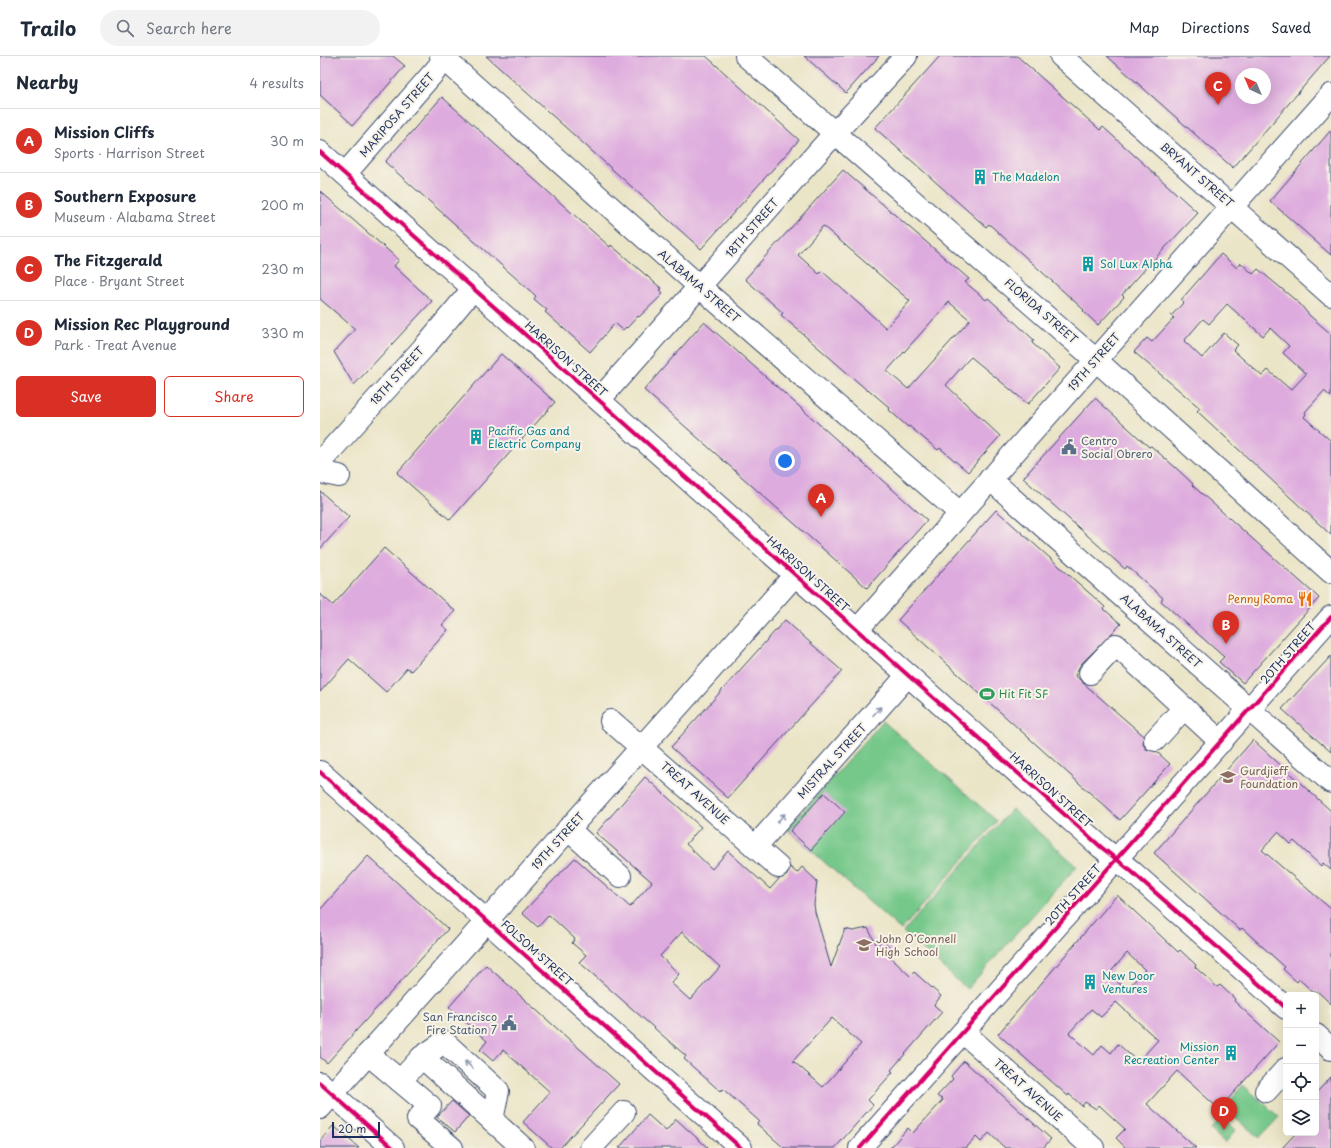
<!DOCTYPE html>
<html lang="en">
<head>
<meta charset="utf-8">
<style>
	:root { --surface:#fff; --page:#f2f2f3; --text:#1f2937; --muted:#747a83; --line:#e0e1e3; --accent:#d93025 }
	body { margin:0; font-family:"Playpen Sans",sans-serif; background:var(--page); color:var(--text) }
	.controls { position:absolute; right:12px; bottom:12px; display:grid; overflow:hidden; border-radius:6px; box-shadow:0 4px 16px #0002 }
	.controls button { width:36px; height:36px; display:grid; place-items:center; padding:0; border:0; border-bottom:1px solid var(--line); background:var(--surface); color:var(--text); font:20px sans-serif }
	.compass { position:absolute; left:915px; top:12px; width:36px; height:36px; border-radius:50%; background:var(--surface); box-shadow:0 4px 16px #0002; rotate:316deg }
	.scale { position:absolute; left:12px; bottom:10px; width:48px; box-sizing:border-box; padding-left:4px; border:2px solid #1b2f5e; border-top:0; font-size:11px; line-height:14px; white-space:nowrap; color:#1b2f5e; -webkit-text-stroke:3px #f7f3e8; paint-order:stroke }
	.you { position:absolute; left:465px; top:405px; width:14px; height:14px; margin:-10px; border:3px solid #fff; border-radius:50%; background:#1a73e8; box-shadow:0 0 0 6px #1a73e833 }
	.badge { display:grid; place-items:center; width:26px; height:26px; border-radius:50%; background:var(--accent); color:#fff; font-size:13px; font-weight:700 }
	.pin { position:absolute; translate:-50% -33px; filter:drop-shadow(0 1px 2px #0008) }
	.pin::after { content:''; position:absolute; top:21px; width:14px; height:12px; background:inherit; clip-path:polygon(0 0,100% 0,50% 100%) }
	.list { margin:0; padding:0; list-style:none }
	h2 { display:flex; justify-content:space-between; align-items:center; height:52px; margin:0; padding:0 16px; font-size:17px }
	h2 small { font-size:13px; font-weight:400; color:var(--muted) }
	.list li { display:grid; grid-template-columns:26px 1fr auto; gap:12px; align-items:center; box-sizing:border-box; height:64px; padding:0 16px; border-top:1px solid var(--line) }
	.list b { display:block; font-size:15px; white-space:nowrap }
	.list p { margin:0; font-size:13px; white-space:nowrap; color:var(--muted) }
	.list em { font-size:13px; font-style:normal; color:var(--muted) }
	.actions { display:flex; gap:8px; padding:12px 16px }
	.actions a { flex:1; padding:9px 0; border:1px solid var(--accent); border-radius:6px; text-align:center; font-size:14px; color:var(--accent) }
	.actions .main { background:var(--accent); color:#fff }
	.icon { flex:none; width:22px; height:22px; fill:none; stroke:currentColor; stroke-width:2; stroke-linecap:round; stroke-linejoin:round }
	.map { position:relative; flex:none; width:1011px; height:1092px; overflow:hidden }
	header { display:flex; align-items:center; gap:24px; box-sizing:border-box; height:56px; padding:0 20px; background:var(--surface); border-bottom:1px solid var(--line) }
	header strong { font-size:19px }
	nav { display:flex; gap:22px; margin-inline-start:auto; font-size:14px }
	.search { width:280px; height:36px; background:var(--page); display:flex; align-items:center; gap:10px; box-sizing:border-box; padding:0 14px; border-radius:22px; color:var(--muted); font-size:15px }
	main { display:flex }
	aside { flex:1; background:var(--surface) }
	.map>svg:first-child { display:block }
</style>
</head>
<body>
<header>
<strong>Trailo</strong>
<div class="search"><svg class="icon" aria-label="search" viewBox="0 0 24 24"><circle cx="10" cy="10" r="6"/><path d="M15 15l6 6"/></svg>Search here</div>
<nav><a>Map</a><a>Directions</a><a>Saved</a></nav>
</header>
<main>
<aside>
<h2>Nearby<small>4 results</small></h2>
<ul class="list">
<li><span class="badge">A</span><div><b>Mission Cliffs</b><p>Sports · Harrison Street</p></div><em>30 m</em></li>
<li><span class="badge">B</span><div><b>Southern Exposure</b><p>Museum · Alabama Street</p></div><em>200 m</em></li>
<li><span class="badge">C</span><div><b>The Fitzgerald</b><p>Place · Bryant Street</p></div><em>230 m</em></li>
<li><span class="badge">D</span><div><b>Mission Rec Playground</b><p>Park · Treat Avenue</p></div><em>330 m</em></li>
</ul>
<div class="actions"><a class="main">Save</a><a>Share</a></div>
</aside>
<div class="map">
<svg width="1011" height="1092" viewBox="0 0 1011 1092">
	<rect width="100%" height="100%" fill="#f7f3e8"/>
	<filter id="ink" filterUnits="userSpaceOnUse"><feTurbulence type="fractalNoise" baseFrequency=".025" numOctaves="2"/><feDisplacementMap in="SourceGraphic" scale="8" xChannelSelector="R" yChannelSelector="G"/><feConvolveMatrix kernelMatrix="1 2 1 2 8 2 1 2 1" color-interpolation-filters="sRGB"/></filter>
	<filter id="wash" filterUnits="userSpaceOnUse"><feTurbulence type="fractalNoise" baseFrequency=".012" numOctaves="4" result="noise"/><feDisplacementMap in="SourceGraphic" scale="16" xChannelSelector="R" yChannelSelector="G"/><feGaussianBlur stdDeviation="0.9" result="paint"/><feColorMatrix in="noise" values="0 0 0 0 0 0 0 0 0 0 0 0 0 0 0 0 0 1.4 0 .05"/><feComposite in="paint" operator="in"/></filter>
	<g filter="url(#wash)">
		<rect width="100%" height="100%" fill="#ebe5c8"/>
		<g fill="#76c88a" stroke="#487c74">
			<polygon points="563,665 677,765 581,874 467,773"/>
			<polygon points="692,753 757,810 647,933 583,876"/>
			<polygon points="923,1029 959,1061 939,1082 904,1051"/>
			<polygon points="902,1061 916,1074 905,1087 891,1074"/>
		</g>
		<g id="blocks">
			<g fill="#deabde" fill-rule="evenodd">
				<polygon points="0,0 73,0 85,10 33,69 0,39"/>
				<polygon points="166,0 386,0 479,84 381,193"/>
				<polygon points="484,0 559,0 526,37"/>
				<polygon points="620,0 697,0 780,74 783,71 878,157 827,211 802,239 804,241 778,269 763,255 764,254 669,168 666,171 555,72"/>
				<path d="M787 0H1010L913 112ZM921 18H945V42H921Z"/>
				<polygon points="122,41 290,191 291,189 342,233 340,234 343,237 341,240 319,261 318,260 307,272 306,271 303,274 295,267 270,296 225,256 227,254 214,243 216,240 65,106"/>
				<polygon points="1011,74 1011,199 950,145"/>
				<path d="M523 114 649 223 645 226 666 244 668 242 687 259 714 284 712 287 740 312 708 348 651 301 646 306 626 329 680 380 648 416 620 392 618 394 589 370 588 371 569 354 570 352 549 334 548 335 461 259 463 257 425 223ZM503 170 590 245 566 272 502 215 499 218 478 199ZM629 246 650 264 588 333 567 315Z"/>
				<polygon points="0,135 79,204 74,210 112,245 34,329 14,296 35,273 0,243"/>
				<path d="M901 198 917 212 921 207 933 218 938 213 980 248 989 259 1011 278V341L1004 335 985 356 986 358 984 361 1011 385V479L877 355 880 352 814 296 827 282 832 286 854 262 851 260 864 246 861 244ZM907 248 943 280 950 272 969 290 963 297 986 318 971 334 948 314 942 320 913 294 918 289 904 277 882 302 864 285 883 263 889 268Z"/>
				<polygon points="384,266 607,464 547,532 324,334"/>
				<polygon points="181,298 235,346 130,464 77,417"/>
				<polygon points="775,342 829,391 831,390 855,411 873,428 872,429 999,542 923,627 899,606 904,601 841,545 843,542 807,510 805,513 703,422"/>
				<polygon points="0,435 29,461 0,493"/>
				<polygon points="676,454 785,551 784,553 801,568 761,608 755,619 762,626 824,680 823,687 826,693 837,696 850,708 800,764 578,564"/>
				<polygon points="64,492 135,555 122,569 128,574 91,615 87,612 66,636 29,603 0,636 0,538 13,549"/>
				<polygon points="465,564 522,615 408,742 351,691"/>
				<polygon points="1011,600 1011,696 962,653"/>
				<polygon points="933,684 1011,755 1011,814 1003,807 1001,810 974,785 971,788 958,776 942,794 1011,853 1011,948 996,934 994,937 979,923 977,926 963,913 965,911 922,872 920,874 834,797"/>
				<path d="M325 721 381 771 366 788 392 813 408 795 450 833 459 823 467 819 470 811 477 817 482 811 497 825 494 848 495 856 511 911 525 873 533 875 548 872 557 890 562 884 575 896 570 901 590 920 594 916 621 940 614 949 622 956 571 1014 573 1016 548 1044 553 1049 515 1092H464L437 1068 439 1065 403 1033 400 1035 364 1003 366 1000 259 906 266 899 252 887 255 883 229 859 218 871 202 857 255 802 310 851 332 826 276 777ZM362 876 400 911 370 944 351 927 359 918 340 900ZM512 962 541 988 503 1031 473 1005Z"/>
				<polygon points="504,737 525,756 491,794 470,775"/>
				<polygon points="48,800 128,873 7,1007 0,1001 0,854"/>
				<path d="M797 839 858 896 860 894 876 909 875 911 897 931 900 929 915 943 914 945 959 986 899 1053 857 1015 827 1048 876 1092H806L796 1082 805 1073 779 1049 776 1053 765 1046 762 1050 749 1038 748 1040 678 978ZM807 897 825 914 806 934 789 918ZM796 946 838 984 818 1006 798 988 791 997 782 989 774 999 749 977 771 953 781 961Z"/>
				<polygon points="166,909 299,1028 240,1092 232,1092 203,1066 230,1036 183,994 173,1005 160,994 167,985 129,951"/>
				<polygon points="644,1005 731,1083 723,1092 685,1092 669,1077 661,1086 656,1081 646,1092 570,1092 588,1072 593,1077 623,1044 617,1040 633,1023 631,1020"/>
				<polygon points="1011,1021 1011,1092 962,1092 976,1077 996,1077 996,1037"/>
				<polygon points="132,1045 149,1060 135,1076 117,1061"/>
				<polygon points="328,1059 346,1075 356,1063 388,1092 299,1092"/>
				<polygon points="13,1070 15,1071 39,1092 0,1092 0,1085"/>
			</g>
		</g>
	</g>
	<g filter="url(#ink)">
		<use href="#blocks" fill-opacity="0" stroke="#3a4a6e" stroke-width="1"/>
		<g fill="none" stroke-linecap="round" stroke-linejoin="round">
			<g stroke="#3a4a6e" stroke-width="24">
				<g id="minor">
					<polyline points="121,0 380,231 640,457"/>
					<polyline points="426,0 776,304 1011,516"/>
					<polyline points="741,0 1011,239"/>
					<polyline points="0,96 781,791 810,814 966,952"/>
					<polyline points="25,118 128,0"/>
					<polyline points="279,344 514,78 586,0"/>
					<polyline points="0,406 106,289 153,233"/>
					<polyline points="0,416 19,420"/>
					<polyline points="670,423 1011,726"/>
					<polyline points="537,574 1011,39"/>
					<polyline points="770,617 796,589 901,686"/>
					<polyline points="291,665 458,811"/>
					<polyline points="835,684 864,652"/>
					<polyline points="0,716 421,1092"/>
					<polyline points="248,773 300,820"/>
					<polyline points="435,791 588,619"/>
					<polyline points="643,976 773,1092"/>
					<polyline points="996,979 1011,993"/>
					<polyline points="48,998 110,1050 98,1063 132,1092"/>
					<polyline points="102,1001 124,986 178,1035 172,1064"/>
					<polyline points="80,1025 102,1001 203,1092"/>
					<polyline points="0,1027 73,1092"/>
					<polyline points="946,1035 966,1013"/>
					<polyline points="0,1052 475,519"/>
					<polyline points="271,1092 304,1056"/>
					<polyline points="540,1092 1011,561"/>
				</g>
			</g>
			<use href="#minor" stroke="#fff" stroke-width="22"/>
			<g stroke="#f7f3e8" stroke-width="6">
				<g id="cycleway">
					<polyline points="0,96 781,791 810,814 966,952"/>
					<polyline points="0,716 421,1092"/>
					<polyline points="0,1027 73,1092"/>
					<polyline points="540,1092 1011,561"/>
				</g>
			</g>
			<use href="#cycleway" stroke="#d6006c" stroke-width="4"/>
		</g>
		<defs><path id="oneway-shaft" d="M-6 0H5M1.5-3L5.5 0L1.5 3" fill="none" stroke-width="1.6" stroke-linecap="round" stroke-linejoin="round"/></defs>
		<g stroke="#8d97ae">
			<use href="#oneway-shaft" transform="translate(557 655) rotate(-48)"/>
			<use href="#oneway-shaft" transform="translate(461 762) rotate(-48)"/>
			<use href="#oneway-shaft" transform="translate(149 1009) rotate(-137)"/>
		</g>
	</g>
	<defs>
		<g id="building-bare" transform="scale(1.2)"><path d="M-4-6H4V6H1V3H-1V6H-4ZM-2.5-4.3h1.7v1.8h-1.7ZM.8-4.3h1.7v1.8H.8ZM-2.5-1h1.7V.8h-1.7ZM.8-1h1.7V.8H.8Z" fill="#0f9aa8" stroke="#f7f3e8" stroke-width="2.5" paint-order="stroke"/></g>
		<g id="civic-bare" transform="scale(1.2)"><path d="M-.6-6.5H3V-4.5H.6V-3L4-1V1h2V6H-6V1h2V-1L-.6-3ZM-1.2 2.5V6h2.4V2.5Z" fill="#5c6f8a" stroke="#f7f3e8" stroke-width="2.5" paint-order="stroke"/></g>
		<g id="restaurant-bare" transform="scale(1.2)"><path d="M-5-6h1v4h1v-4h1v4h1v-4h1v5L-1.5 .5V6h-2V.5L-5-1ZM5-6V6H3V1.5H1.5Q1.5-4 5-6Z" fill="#e8710a" stroke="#f7f3e8" stroke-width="2.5" paint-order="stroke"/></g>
		<g id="stadium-bare" transform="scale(1.2)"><path d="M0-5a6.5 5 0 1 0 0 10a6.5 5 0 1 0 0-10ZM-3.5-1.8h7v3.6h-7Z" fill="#2e9e5b" stroke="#f7f3e8" stroke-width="2.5" paint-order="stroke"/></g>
		<g id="school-bare" transform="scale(1.2)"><path d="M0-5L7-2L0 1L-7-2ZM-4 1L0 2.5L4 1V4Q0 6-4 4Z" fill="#8d6e63" stroke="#f7f3e8" stroke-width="2.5" paint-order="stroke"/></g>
	</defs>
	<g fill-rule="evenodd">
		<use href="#building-bare" x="660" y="121"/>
		<use href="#building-bare" x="768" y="208"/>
		<use href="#building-bare" x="156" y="381"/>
		<use href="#civic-bare" x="749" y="391"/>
		<use href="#restaurant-bare" x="985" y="543"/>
		<use href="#stadium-bare" x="667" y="638"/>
		<use href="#school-bare" x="908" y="721"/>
		<use href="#school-bare" x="544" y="889"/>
		<use href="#building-bare" x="770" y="926"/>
		<use href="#civic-bare" x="189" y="967"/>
		<use href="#building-bare" x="911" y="997"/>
	</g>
	<g text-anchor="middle" stroke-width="4" stroke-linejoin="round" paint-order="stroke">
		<g font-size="11" fill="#1b2f5e" stroke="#f7f3e8">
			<text transform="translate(77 59) rotate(-49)" y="4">MARIPOSA STREET</text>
			<text transform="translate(877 119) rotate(41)" y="4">BRYANT STREET</text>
			<text transform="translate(432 172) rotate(-49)" y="4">18TH STREET</text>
			<text transform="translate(379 230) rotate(41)" y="4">ALABAMA STREET</text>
			<text transform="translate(721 255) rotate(41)" y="4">FLORIDA STREET</text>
			<text transform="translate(246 303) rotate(42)" y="4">HARRISON STREET</text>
			<text transform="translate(774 306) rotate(-49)" y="4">19TH STREET</text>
			<text transform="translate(77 320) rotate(-48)" y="4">18TH STREET</text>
			<text transform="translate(488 518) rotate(42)" y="4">HARRISON STREET</text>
			<text transform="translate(841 575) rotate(42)" y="4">ALABAMA STREET</text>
			<text transform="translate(968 597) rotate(-49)" y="4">20TH STREET</text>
			<text transform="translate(512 705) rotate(-48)" y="4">MISTRAL STREET</text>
			<text transform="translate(731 734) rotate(42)" y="4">HARRISON STREET</text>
			<text transform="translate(375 737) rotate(42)" y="4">TREAT AVENUE</text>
			<text transform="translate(238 785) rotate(-48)" y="4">19TH STREET</text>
			<text transform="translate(753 839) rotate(-48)" y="4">20TH STREET</text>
			<text transform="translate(217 897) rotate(42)" y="4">FOLSOM STREET</text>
			<text transform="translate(708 1034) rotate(42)" y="4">TREAT AVENUE</text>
		</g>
		<g font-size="11" fill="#0d838f" stroke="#f7f3e8" text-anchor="start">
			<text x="672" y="125">The Madelon</text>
			<text x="780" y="212">Sol Lux Alpha</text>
			<text x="168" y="379">Pacific Gas and<tspan x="168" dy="13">Electric Company</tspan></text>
			<text x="782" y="924">New Door<tspan x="782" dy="13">Ventures</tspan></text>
			<text x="899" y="995" text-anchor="end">Mission<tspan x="899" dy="13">Recreation Center</tspan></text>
		</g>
		<g font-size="11" fill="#4e5e75" stroke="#f7f3e8" text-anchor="start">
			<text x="761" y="389">Centro<tspan x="761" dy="13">Social Obrero</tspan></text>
			<text x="177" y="965" text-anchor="end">San Francisco<tspan x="177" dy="13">Fire Station 7</tspan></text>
		</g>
		<g font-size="11" fill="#c56008" stroke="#f7f3e8" text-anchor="end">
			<text x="973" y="547">Penny Roma</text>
		</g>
		<g font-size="11" fill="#27864d" stroke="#f7f3e8" text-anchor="start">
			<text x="679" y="642">Hit Fit SF</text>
		</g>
		<g font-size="11" fill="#785e54" stroke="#f7f3e8" text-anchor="start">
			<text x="920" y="719">Gurdjieff<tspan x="920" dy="13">Foundation</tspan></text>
			<text x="556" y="887">John O'Connell<tspan x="556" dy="13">High School</tspan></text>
		</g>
	</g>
</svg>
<div class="controls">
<button>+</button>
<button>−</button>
<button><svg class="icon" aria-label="locate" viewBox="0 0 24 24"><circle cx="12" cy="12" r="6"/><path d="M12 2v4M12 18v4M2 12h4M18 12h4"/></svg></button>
<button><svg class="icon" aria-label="layers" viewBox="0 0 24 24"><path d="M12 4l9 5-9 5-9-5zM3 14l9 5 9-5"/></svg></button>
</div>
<svg class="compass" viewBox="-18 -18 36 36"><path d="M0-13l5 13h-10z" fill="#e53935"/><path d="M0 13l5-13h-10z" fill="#747a83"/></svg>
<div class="scale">20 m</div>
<div class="you"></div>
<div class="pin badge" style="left:501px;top:461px">A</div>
<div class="pin badge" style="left:906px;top:588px">B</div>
<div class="pin badge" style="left:898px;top:49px">C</div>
<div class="pin badge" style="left:904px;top:1074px">D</div>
</div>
</main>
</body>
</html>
